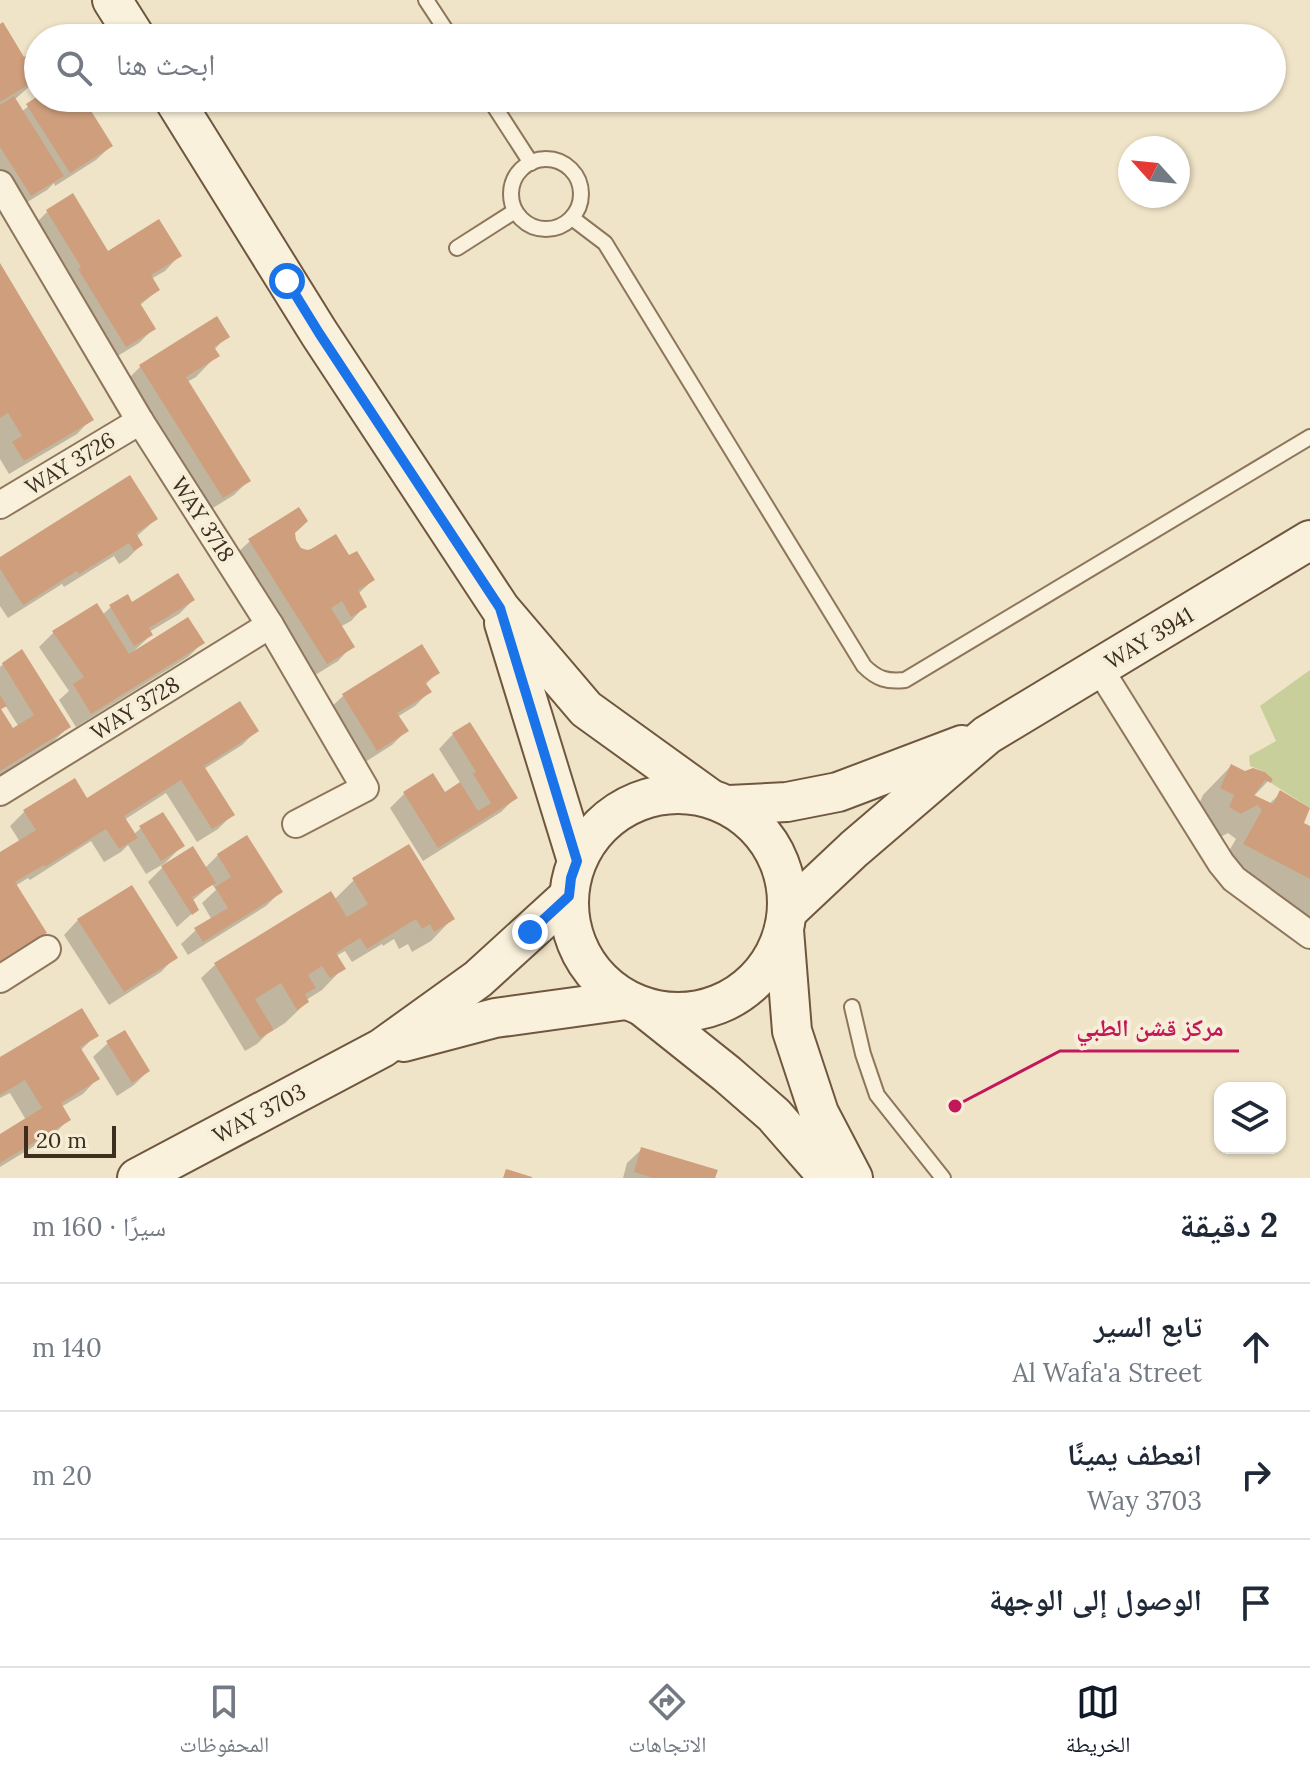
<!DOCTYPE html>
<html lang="ar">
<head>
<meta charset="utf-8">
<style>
	:root { --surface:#fff; --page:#f2f2f3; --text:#1f2937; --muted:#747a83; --line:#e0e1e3; --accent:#111827 }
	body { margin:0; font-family:Lora,"Noto Naskh Arabic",serif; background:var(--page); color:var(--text); direction:rtl }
	.controls { position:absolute; right:24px; bottom:24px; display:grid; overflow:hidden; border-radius:16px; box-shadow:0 2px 6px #0004 }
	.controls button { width:72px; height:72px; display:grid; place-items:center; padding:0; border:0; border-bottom:2px solid var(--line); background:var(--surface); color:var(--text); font:40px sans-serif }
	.compass { position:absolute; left:1118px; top:136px; width:72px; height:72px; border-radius:50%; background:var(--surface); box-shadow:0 2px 6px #0004; rotate:297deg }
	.scale { position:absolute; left:24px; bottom:20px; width:92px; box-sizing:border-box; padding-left:8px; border:4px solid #3d2e20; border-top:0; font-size:22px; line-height:28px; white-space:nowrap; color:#3d2e20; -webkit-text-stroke:6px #f7eed8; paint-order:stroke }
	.stop { position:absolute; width:24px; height:24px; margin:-18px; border:6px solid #1a73e8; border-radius:50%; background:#fff }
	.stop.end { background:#1a73e8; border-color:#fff; box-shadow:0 2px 8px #0008 }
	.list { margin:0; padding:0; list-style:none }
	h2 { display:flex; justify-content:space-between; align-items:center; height:104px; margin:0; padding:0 32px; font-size:34px }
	h2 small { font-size:26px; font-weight:400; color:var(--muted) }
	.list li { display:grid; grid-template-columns:52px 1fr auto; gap:24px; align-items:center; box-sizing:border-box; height:128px; padding:0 32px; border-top:2px solid var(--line) }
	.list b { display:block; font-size:30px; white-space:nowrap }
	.list p { margin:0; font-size:26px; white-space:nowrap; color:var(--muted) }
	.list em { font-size:26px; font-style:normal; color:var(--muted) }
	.icon { flex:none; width:44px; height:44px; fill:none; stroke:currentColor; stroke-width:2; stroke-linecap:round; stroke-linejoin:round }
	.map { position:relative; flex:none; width:1310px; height:1178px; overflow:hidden; direction:ltr }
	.search { position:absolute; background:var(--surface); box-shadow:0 2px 6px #0004; left:24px; right:24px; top:24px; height:88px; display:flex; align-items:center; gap:20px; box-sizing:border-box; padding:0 28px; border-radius:44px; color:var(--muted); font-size:30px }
	.sheet { height:488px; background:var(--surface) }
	nav { display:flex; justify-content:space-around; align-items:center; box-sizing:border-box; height:112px; border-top:2px solid var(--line); background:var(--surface); font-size:22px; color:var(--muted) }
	nav a { display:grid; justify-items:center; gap:4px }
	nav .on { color:var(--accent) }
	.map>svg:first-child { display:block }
</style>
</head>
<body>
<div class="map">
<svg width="1310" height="1178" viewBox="0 0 1310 1178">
	<rect width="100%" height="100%" fill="#f0e4c8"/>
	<polygon fill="#c9cf9b" points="1310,670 1310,808 1271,783 1273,779 1265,772 1250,766 1249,756 1276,741 1260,706"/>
	<g fill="#0003">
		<polygon points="0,26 23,60 38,69 38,79 14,100 21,112 39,98 80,98 111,146 96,160 55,186 54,183 47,190 16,209 0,184"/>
		<polygon points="47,212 107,253 179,256 165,271 151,279 158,290 139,306 153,329 139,343 111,360 33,226"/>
		<polygon points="0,267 91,419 77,434 9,474 0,459"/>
		<polygon points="227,336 214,350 217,355 196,377 187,382 248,481 234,495 208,511 119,388 140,367"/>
		<polygon points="156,519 136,537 141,545 127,559 119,564 114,556 64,587 62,584 8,618 0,606 0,560"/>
		<polygon points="293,534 299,549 349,558 373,580 358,594 365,606 351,621 340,627 352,646 338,661 312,677 235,555 250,541"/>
		<polygon points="193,600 179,614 149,632 151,635 134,651 202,643 188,657 76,727 59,700 69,691 39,647 54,632 102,615 111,607"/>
		<polygon points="421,647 438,672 425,685 429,692 415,706 397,717 406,731 392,745 362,764 328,710 343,696"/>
		<polygon points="3,664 68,727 54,741 0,775 0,711 12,731 19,727 5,705 0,710 0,667"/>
		<polygon points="256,731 242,745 204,769 232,815 218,829 197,842 166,793 124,820 133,835 141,828 182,846 165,863 146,874 128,845 121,852 104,862 91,841 30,880 28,878 15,886 45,932 23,954 0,969 0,855 20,842 10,826 24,812 86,800"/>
		<polygon points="453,734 515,798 501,812 423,861 390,808 404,794 433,775 445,794 461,784 439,749"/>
		<polygon points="1231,766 1245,773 1270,779 1253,797 1269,804 1281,793 1301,824 1310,828 1310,922 1216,873 1236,839 1228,833 1211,842 1193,817 1203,795"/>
		<polygon points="218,855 280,892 266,906 188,955 181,944 196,930 212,920 202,903 216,890 212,884 192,901 197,909 177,927 148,882 165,865 205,868"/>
		<polygon points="354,880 452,919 431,941 412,952 408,944 399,949 394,939 383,946 382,944 352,962 345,951 336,956 343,968 322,990 306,1000 307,1002 285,1023 274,1030 273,1028 257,1044 245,1051 201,978 216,964 334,900"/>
		<polygon points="78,920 175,957 161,972 109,1005 64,935"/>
		<polygon points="96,1035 80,1051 97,1079 83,1094 61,1107 68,1120 54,1134 0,1167 0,1137 26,1120 10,1093 0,1098 0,1060"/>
		<polygon points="108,1043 148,1071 134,1085 117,1096 93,1057"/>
		<polygon points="642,1149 713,1178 623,1178 627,1163"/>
	</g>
	<g fill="#cf9f7d">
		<polygon points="3,22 24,57 31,53 38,65 38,79 0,102 0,24"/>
		<polygon points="14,96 64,176 31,196 0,147 0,105"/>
		<polygon points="38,96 38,98 83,98 113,146 70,173 26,104"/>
		<polygon points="73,193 108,251 159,219 182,256 151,275 160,290 140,303 156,329 126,347 78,269 81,267 46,210"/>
		<polygon points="0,263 94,420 24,461 12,442 22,436 8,413 0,418"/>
		<polygon points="217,316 230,337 214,347 220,356 186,377 251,481 223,498 139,365"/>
		<polygon points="130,475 158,519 136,533 143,545 134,551 129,543 79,574 77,571 23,605 0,569 0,557"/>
		<polygon points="299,507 308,521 295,533 296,540 301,548 307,550 311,549 336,534 349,555 357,551 375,580 358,590 367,607 351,617 342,601 331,608 355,647 327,664 248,539"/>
		<polygon points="178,573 195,600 149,628 153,635 134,646 109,605 128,594 132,602"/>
		<polygon points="97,603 129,654 188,617 205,643 91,714 73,684 84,677 52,631"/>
		<polygon points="422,644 440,673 425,682 432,692 397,713 409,731 377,751 342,694"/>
		<polygon points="22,649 71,727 0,771 0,695 7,706 1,709 13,728 34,715 2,663"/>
		<polygon points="240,701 259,731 204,766 235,815 212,829 181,780 124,816 138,838 119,849 106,829 45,867 44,865 15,882 47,933 0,963 0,852 36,830 23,810 75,778 87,798"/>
		<polygon points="470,722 518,798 438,848 403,792 433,773 445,792 460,782 478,811 491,803 473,774 476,772 452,733"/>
		<polygon points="1231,764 1245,771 1253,768 1265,772 1273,779 1271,783 1265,780 1254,795 1273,804 1280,790 1310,808 1304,823 1310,826 1310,879 1243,844 1262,810 1257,805 1241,814 1229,807 1234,795 1220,788"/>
		<polygon points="163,812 185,846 161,861 139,826"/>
		<polygon points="247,835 283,892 203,942 194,928 228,908 215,887 231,877 217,854"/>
		<polygon points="409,844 455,919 434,932 430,924 422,929 416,919 367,949 360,938 336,953 346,969 330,978 322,966 308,975 316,988 305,994 309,1002 297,1010 281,983 255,999 274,1030 260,1038 214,963 331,891 347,917 368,904 352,878"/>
		<polygon points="193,846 216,883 192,897 199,910 192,915 161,866"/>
		<polygon points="132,885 178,958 124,992 77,919"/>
		<polygon points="82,1008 99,1036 80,1047 100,1079 61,1103 71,1120 0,1163 0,1134 42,1108 25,1080 0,1095 0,1057"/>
		<polygon points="125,1030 150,1071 132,1083 106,1041"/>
		<polygon points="641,1147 718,1170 715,1178 653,1178 634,1172"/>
		<polygon points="506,1169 532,1177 532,1178 503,1178"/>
	</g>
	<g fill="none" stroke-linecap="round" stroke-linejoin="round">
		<g stroke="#8d765c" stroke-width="18">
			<g id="lane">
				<polyline points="426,0 451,38"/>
				<polyline points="489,98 531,163"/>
				<circle cx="546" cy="194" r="35"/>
				<path d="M572 218 605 243 864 666C877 679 887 682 905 680L1310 437"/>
				<polyline points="457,248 515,211"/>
				<polyline points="852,1007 863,1054 877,1095 943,1178"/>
			</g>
		</g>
		<g stroke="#8d765c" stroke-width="30">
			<g id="street">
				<polyline points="0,184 140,421 270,625 365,788 296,824"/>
				<polyline points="0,505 140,421"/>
				<polyline points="1099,668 1221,863 1234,879 1310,935"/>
				<polyline points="0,792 270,625"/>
				<polyline points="0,979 47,949"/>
			</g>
		</g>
		<g stroke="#6f573f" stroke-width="42">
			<g id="secondary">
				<polyline points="112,0 136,38"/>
				<polyline points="173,98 319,333 500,608 586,709 708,797"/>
				<polyline points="504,623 577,861"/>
				<circle cx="678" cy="903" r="109"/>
				<polyline points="729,805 787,802 838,792 962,745"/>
				<polyline points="787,912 854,849 987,735 1310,540"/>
				<polyline points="784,930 792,1031 819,1113 853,1178"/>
				<polyline points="643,1007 727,1074 774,1115 829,1178"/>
				<polyline points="404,1042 495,1018 626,1000"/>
				<polyline points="137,1178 382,1048 478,979 569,896"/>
			</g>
		</g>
		<use href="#lane" stroke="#faf1dc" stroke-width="14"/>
		<use href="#street" stroke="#faf1dc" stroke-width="26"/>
		<use href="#secondary" stroke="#faf1dc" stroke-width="38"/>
	</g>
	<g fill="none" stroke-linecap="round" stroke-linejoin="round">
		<polyline stroke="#1a73e8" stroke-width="10" points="287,281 319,333 500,608 577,861 571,878 569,896 530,932"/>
	</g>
	<g text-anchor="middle" stroke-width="8" stroke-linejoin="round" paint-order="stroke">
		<g font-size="22" fill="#3d2e20" stroke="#f7eed8">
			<text transform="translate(70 463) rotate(-31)" y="8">WAY 3726</text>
			<text transform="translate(203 519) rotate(57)" y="8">WAY 3718</text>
			<text transform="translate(1149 638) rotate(-31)" y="8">WAY 3941</text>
			<text transform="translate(135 708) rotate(-32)" y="8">WAY 3728</text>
			<text transform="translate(259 1113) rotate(-28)" y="8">WAY 3703</text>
		</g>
	</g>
	<path fill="none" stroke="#c2185b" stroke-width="3" d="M955 1106L1060 1051H1239"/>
	<circle fill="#c2185b" stroke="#f7eed8" stroke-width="3" cx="955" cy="1106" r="8"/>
	<g font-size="24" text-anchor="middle" font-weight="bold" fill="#c2185b" stroke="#f7eed8" stroke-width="8" stroke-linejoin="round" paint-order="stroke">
		<text x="1150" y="1036">مركز قشن الطبي</text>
	</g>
</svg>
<div class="controls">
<button><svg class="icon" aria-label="layers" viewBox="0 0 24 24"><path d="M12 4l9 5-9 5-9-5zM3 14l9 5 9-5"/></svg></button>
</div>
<svg class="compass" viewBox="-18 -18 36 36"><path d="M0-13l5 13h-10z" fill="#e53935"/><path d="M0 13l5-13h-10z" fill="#747a83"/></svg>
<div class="scale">20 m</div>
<div class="stop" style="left:287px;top:281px"></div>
<div class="stop end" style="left:530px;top:932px"></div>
<div class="search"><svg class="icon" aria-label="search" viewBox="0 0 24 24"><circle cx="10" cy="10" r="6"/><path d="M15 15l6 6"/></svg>ابحث هنا</div>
</div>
<section class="sheet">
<h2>2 دقيقة<small>سيرًا · 160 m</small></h2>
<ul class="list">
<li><svg class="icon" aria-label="ahead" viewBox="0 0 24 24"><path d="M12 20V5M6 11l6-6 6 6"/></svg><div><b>تابع السير</b><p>Al Wafa'a Street</p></div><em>140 m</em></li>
<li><svg class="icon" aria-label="right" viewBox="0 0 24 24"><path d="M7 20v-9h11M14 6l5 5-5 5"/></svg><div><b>انعطف يمينًا</b><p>Way 3703</p></div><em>20 m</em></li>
<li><svg class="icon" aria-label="arrive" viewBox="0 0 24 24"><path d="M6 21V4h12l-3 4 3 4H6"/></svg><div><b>الوصول إلى الوجهة</b></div></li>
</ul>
</section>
<nav>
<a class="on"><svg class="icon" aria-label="map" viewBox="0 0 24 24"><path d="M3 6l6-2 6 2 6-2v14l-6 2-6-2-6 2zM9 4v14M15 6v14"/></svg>الخريطة</a>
<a><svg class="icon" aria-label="directions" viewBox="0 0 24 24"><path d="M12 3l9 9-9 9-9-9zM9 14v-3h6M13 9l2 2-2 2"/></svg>الاتجاهات</a>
<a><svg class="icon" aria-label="saved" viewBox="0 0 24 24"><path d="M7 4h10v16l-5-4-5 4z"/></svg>المحفوظات</a>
</nav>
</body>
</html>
